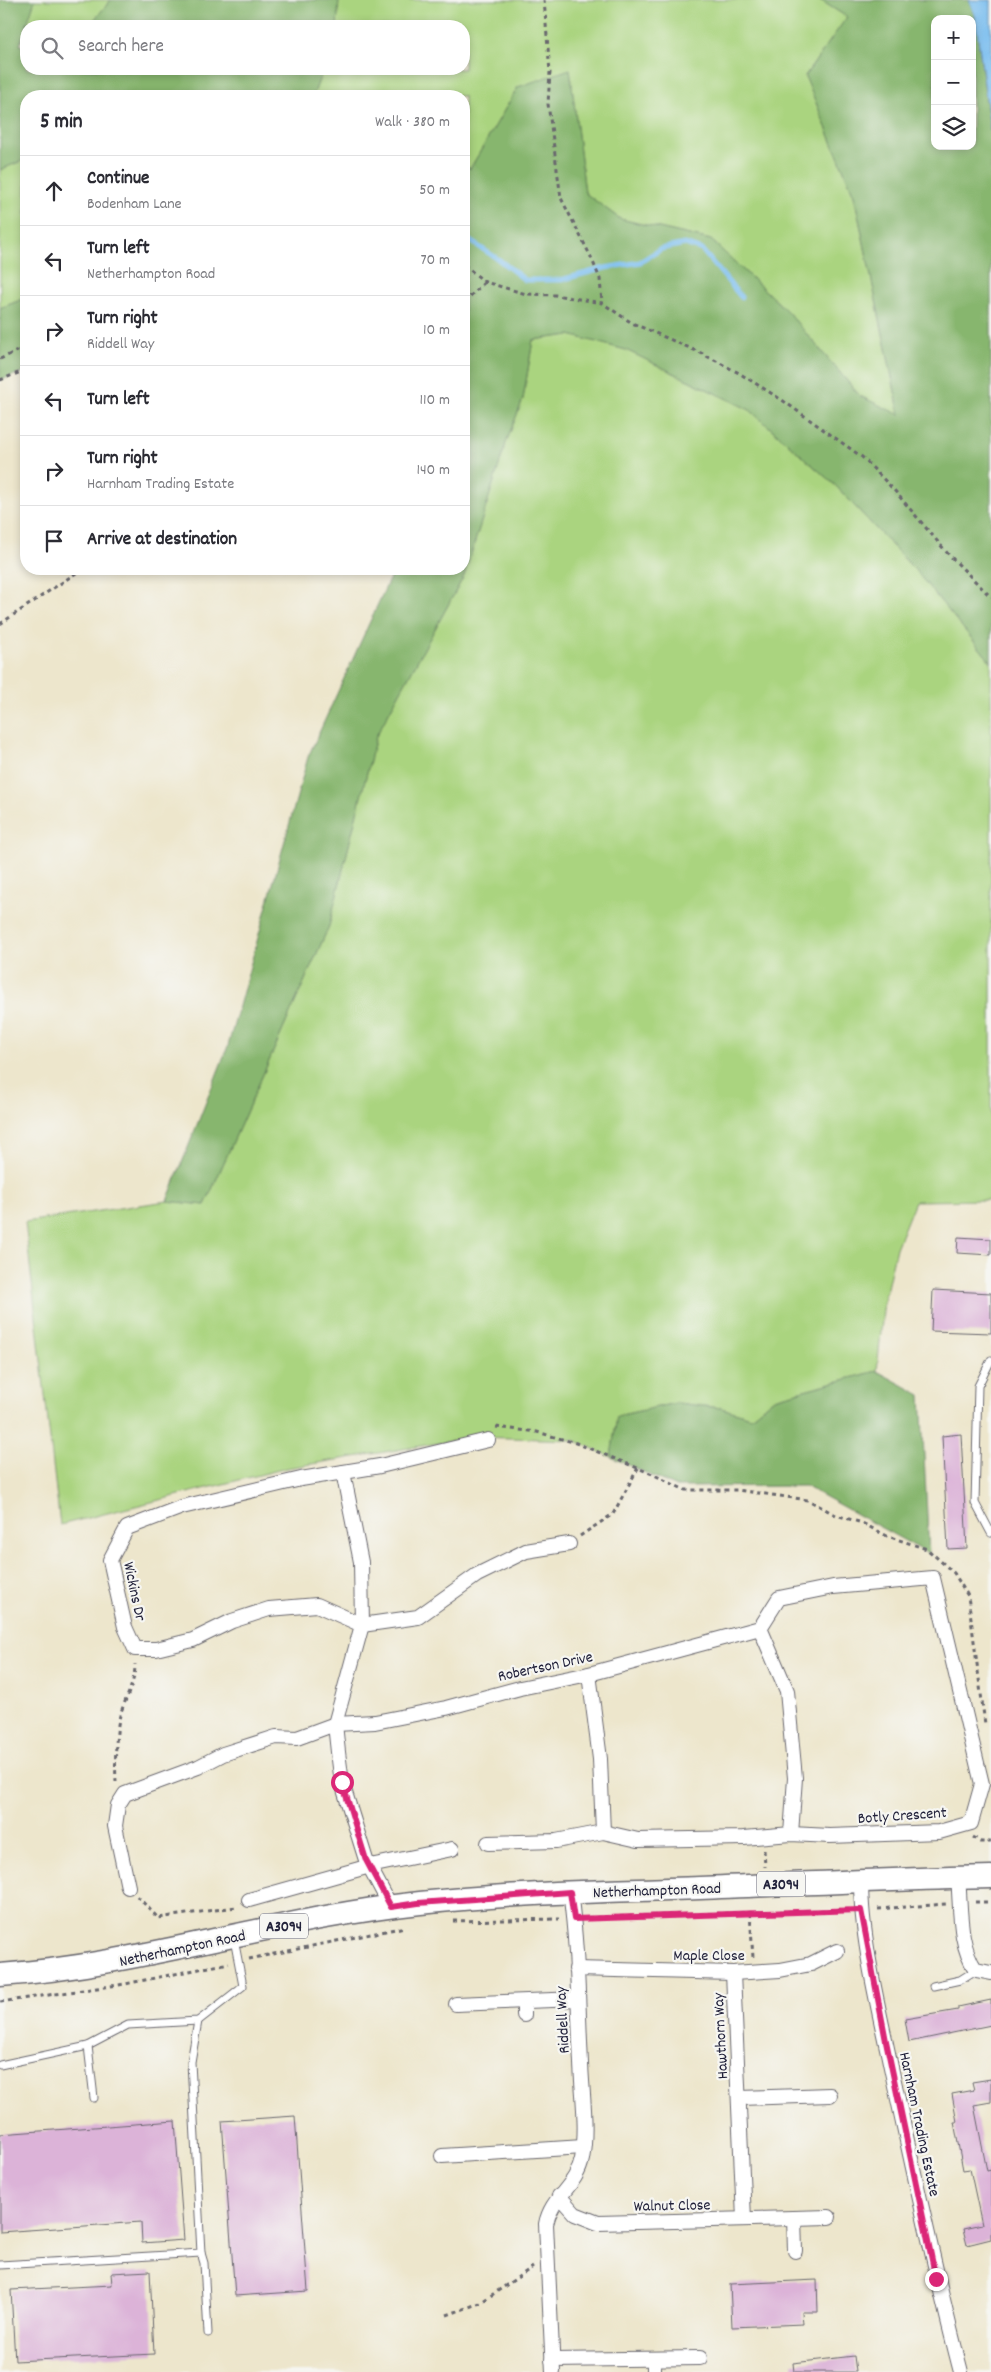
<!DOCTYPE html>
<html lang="en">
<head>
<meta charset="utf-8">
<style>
	:root { --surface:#fff; --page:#f2f2f3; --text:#2b2b33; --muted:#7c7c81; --line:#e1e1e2 }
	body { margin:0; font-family:Dekko,sans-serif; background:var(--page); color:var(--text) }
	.controls { position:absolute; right:15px; top:15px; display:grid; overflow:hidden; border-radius:10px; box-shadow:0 2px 8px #0003 }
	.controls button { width:45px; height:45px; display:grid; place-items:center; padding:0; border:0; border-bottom:1px solid var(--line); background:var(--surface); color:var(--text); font:25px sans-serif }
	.stop { position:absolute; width:15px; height:15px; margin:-11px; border:4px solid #db2777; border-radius:50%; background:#fff }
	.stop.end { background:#db2777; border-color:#fff; box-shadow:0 1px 5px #0008 }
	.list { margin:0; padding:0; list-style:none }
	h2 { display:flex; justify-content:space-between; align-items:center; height:65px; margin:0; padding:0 20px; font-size:21px }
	h2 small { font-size:16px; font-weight:400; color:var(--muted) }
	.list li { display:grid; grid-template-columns:32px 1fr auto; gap:15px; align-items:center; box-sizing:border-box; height:70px; padding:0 20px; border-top:1px solid var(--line) }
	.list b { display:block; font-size:19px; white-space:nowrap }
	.list p { margin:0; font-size:16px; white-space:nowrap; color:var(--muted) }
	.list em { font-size:16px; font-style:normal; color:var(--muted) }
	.icon { flex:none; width:28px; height:28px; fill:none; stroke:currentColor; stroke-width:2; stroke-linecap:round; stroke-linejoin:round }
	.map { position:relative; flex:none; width:991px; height:2372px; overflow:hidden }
	.search { position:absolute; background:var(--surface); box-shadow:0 2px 8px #0003; left:20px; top:20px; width:450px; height:55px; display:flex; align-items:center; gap:12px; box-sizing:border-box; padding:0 18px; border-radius:20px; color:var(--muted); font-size:19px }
	.panel { position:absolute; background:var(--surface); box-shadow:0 2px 8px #0003; left:20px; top:90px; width:450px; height:485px; border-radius:20px }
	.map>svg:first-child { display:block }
</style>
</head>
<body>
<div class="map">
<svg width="991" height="2372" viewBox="0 0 991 2372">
	<rect width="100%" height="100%" fill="#f6f6f2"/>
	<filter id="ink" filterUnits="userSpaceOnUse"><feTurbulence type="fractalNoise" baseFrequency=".02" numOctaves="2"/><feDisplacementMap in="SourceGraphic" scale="10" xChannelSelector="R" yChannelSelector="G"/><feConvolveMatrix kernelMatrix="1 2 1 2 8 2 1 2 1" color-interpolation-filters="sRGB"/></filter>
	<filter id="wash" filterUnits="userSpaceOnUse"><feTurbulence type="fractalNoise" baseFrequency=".0096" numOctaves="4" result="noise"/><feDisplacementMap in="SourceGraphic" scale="20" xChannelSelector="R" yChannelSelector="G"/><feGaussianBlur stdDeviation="1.12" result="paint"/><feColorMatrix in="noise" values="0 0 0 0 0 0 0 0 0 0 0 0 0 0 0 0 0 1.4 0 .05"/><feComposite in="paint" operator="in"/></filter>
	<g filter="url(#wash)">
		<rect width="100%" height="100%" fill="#ede6cc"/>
		<g fill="#aad47f" stroke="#667b5d">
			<polygon points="35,0 111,0 89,26 26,26"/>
			<polygon points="339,0 820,0 847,17 805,76 854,195 900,416 860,396 786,310 711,240 620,219 585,193 570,70 518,87 470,169 464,164 464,96 313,96 323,69 464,69 464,26 337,26"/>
			<polygon points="26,159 26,298 0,308 0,170"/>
			<polygon points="570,335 626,350 750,410 836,486 915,570 991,662 991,1200 915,1201 896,1248 884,1301 877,1371 774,1398 751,1417 721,1408 676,1403 617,1416 611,1457 574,1440 476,1437 287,1468 60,1525 25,1222 167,1201 205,1205 329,926 376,736 464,576 507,440 523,399 533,340"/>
		</g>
		<g fill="#87b66e" stroke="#546c54" fill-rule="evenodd">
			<polygon points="0,0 35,0 20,45 26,48 26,69 323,69 313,96 251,96 199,93 190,96 26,96 26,159 0,170"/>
			<polygon points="111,0 339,0 337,26 89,26"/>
			<path d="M820 0H969L975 16 991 137V662L915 570 836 486 750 410 626 350 570 335 533 340 523 399 507 440 464 576 376 736 329 926 205 1205 167 1201 228 1046 308 757 394 569H464V164L470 169 518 87 570 69 585 193 620 219 711 240 786 310 860 396 900 415 854 195 805 76 847 17ZM935 19H972V146H935Z"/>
			<polygon points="26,298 26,371 0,380 0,308"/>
			<polygon points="877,1371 921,1395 929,1554 805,1486 676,1487 611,1457 617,1416 676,1403 721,1408 751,1417 774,1398"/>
		</g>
		<polygon fill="#79bdef" stroke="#4e7095" points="969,0 991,0 991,137 975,16"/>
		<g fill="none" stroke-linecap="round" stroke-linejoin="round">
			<polyline stroke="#79bdef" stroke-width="5" points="464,237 498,259 525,280 561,280 605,268 640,262 661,249 685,244 702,250 741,297"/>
		</g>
		<g id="blocks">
			<g fill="#dcb3d8">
				<polygon points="958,1237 991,1239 991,1255 957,1253"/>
				<polygon points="933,1290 991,1293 991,1333 931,1331"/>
				<polygon points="961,1434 967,1548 948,1549 942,1436"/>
				<polygon points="991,2000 991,2025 909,2042 905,2019 958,2010 958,2007"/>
				<polygon points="991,2079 991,2102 974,2105 987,2171 991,2170 991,2239 967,2245 963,2229 982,2225 970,2169 963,2170 954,2122 957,2122 952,2094 974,2090 972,2082"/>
				<polygon points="295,2116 308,2291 235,2296 222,2121"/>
				<polygon points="175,2121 184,2240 142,2243 141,2222 0,2232 0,2134"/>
				<polygon points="150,2271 154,2354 15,2361 11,2290 112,2285 111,2273"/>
				<polygon points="817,2280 818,2312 802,2312 803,2324 732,2327 730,2284"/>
				<polygon points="854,2356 856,2372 794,2372 793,2363"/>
			</g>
		</g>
	</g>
	<g filter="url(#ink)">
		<use href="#blocks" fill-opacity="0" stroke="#69676e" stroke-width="1"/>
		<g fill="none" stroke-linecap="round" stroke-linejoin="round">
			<g stroke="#69676e" stroke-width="9">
				<g id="service">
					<polyline points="991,1360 978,1386 975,1503 991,1533"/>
					<polyline points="933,1986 960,1980 976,1970"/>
					<polyline points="88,2046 94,2098"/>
					<polyline points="0,2065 88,2046 128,2025 198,2021 243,1986 234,1939"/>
					<polyline points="201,2253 204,2263 208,2333"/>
					<polyline points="0,2265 201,2253 191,2062 198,2021"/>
				</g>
			</g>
			<g stroke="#69676e" stroke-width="16">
				<g id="minor">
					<polyline points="488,1440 380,1466 301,1479 182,1507 127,1528 110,1560 125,1627 135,1649 156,1649 193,1640 232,1621 269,1609 317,1605 362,1625 418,1617 477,1575 526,1551 569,1544"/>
					<polyline points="343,1472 361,1562 362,1625 335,1724 338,1752 342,1783 366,1860 391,1907"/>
					<polyline points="760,1628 787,1691 795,1778 791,1834"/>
					<polyline points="589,1674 600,1759 603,1832"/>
					<polyline points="488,1843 556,1841 603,1832 638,1840 744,1838 791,1834 830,1836 939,1832 971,1823 982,1784 933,1578 833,1587 779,1598 760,1628"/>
					<path d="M958 1878C961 1907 958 1945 976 1970L991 1973"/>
					<path d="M861 1881C861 1941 880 2013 892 2072 914 2172 935 2273 961 2372"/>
					<polyline points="128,1887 115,1826 118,1805 125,1794 198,1767 223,1754 276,1737 297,1738 335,1724 375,1722 446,1708 520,1688 589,1674 760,1628"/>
					<polyline points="249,1900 370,1866 452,1849"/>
					<polyline points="576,1969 733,1973 780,1970 811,1964 837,1951"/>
					<polyline points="733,1973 744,2219"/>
					<polyline points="524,2002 524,2015"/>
					<polyline points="456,2004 578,1999"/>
					<polyline points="740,2098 830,2095"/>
					<polyline points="442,2156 583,2147"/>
					<polyline points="559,2196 575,2214 598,2223 829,2217"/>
					<polyline points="794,2218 795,2251"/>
					<polyline points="654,2359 654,2372"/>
					<polyline points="552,2360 700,2358"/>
					<path d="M553 2372 546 2224C551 2197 577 2186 582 2159 588 2128 582 2094 581 2063 578 2006 578 1948 570 1892"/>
				</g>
			</g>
			<g stroke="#69676e" stroke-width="25">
				<path id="primary" d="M0 1975C142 1965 278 1918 420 1903 513 1893 607 1891 700 1888 797 1884 894 1879 991 1877"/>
			</g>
			<g stroke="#69676e" stroke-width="3" stroke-dasharray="4 4" stroke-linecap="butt">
				<polyline points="544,0 550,72 548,104 561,198 591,257 600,279 602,303"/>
				<polyline points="464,265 485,282 526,294 555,295 602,303 632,323 699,352 739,373 782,400 862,457 894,490 949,555 991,597"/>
				<polyline points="464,302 485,282"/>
				<polyline points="0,359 26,347"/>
				<polyline points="0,380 26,370"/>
				<polyline points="0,624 82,569"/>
				<polyline points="496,1427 537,1432 576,1443 650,1473 685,1490 737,1490 808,1500 836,1515 862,1523 887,1536 927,1549 954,1573 968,1596 985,1724"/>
				<polyline points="580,1536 613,1514 638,1468"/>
				<path d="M116 1782C115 1763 115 1730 121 1712 127 1695 135 1683 135 1664"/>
				<polyline points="973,1837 981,1842 991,1842"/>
				<polyline points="764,1850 765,1867"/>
				<polyline points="137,1896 158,1918 236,1907"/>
				<polyline points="975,1902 991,1902"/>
				<polyline points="878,1909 946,1904"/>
				<polyline points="750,1913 753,1958"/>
				<polyline points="588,1918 849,1910"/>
				<polyline points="453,1921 559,1919"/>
				<polyline points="249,1959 405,1927"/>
				<polyline points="0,2002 125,1984 229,1963"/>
				<polyline points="447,2315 480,2303 533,2267"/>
			</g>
			<use href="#service" stroke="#fff" stroke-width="7"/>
			<use href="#minor" stroke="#fff" stroke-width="14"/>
			<use href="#primary" stroke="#fff" stroke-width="22"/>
		</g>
	</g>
	<g fill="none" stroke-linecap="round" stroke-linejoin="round" filter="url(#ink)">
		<polyline stroke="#db2777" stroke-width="6" points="342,1782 366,1860 391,1907 418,1903 570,1892 574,1919 861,1910 886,2041 936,2279"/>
	</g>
	<g text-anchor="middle" stroke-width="4.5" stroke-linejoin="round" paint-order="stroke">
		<g fill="#f6f6f2" stroke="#626272" stroke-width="1">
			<rect x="757" y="1871.5" width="48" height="25" rx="4"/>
			<rect x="260" y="1913.5" width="48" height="25" rx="4"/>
		</g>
		<g font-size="15" font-weight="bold" fill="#22223b">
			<text x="781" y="1889">A3094</text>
			<text x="284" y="1931">A3094</text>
		</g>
		<g font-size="16" fill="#22223b" stroke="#f6f6f2">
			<text transform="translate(136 1591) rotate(78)" y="6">Wickins Dr</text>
			<text transform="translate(545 1665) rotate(-12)" y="6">Robertson Drive</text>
			<text transform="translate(902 1814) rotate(-4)" y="6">Botly Crescent</text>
			<text transform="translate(657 1889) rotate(-2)" y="6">Netherhampton Road</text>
			<text transform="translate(182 1947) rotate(-12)" y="6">Netherhampton Road</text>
			<text x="709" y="1960">Maple Close</text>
			<text transform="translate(561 2020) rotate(-93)" y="6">Riddell Way</text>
			<text transform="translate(719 2036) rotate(-93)" y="6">Hawthorn Way</text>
			<text transform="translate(921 2124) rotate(78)" y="6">Harnham Trading Estate</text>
			<text transform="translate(672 2204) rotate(-1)" y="6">Walnut Close</text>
		</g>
	</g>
</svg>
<div class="controls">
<button>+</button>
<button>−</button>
<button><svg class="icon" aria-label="layers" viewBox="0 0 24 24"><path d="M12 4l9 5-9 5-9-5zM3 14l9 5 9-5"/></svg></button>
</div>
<div class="stop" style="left:342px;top:1782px"></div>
<div class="stop end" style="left:936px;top:2279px"></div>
<div class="search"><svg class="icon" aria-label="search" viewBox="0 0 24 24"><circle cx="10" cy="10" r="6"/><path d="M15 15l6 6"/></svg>Search here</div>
<section class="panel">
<h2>5 min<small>Walk · 380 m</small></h2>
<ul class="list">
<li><svg class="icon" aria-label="ahead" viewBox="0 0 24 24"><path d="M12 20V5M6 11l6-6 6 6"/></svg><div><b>Continue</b><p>Bodenham Lane</p></div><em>50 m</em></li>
<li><svg class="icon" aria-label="left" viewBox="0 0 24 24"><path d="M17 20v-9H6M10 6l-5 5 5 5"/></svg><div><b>Turn left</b><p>Netherhampton Road</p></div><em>70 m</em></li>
<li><svg class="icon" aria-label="right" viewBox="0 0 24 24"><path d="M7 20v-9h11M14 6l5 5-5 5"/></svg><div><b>Turn right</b><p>Riddell Way</p></div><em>10 m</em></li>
<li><svg class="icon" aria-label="left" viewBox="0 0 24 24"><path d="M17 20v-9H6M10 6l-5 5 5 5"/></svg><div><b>Turn left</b></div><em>110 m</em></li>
<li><svg class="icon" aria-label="right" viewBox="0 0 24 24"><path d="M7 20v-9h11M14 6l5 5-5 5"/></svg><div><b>Turn right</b><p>Harnham Trading Estate</p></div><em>140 m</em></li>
<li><svg class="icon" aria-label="arrive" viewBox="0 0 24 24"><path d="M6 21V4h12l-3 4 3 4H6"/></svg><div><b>Arrive at destination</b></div></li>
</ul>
</section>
</div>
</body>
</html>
